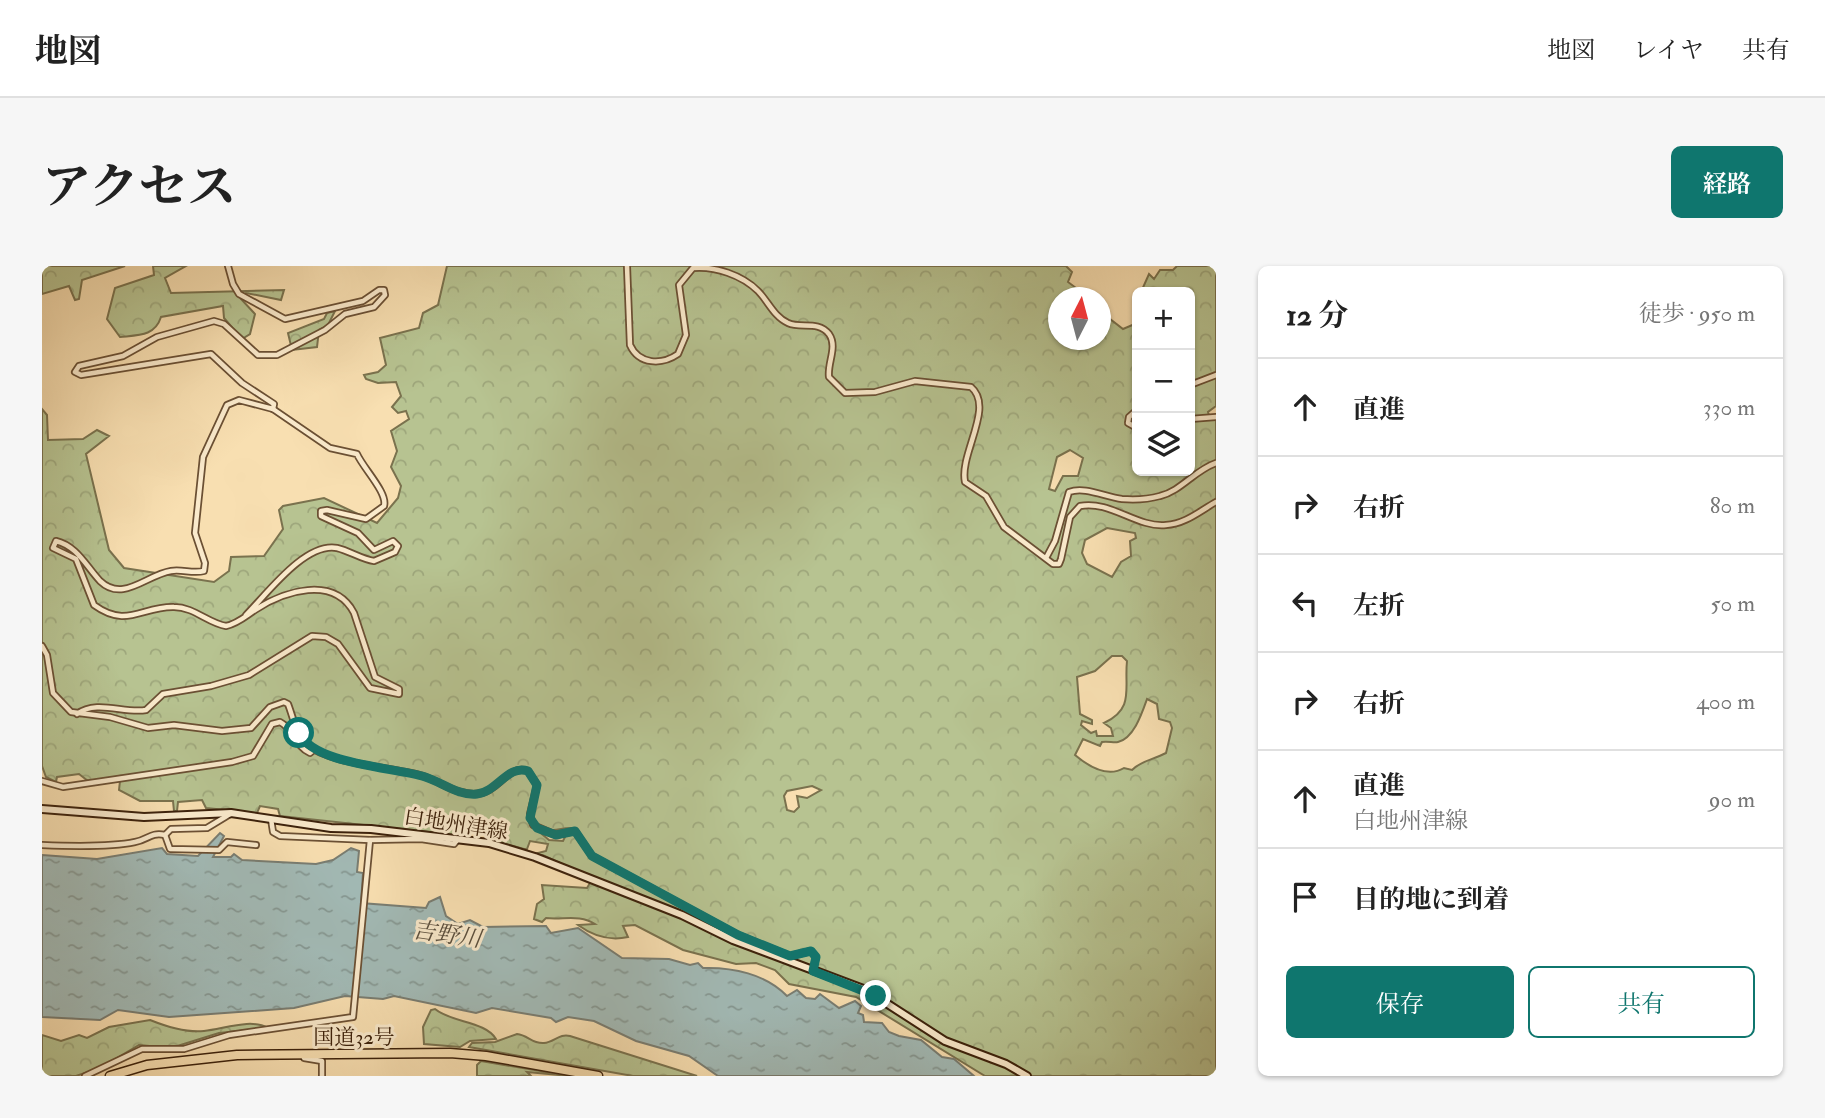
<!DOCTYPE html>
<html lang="ja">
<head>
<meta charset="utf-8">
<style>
	:root { --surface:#fff; --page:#f6f6f6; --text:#222; --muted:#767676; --line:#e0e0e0; --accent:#0f766e }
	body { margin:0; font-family:"IM FELL Double Pica","Noto Serif JP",serif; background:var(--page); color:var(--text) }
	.controls { position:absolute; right:21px; top:21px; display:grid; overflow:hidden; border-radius:10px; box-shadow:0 2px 5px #0004 }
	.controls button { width:63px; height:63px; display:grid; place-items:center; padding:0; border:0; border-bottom:2px solid var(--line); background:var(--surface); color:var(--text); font:35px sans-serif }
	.compass { position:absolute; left:1006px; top:21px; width:63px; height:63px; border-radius:50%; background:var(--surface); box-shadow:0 2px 5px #0004; rotate:6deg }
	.stop { position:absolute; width:21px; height:21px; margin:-16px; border:5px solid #0f766e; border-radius:50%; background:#fff }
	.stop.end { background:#0f766e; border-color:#fff; box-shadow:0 2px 7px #0008 }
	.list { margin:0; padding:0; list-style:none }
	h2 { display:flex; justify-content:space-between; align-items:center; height:91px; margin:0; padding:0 28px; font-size:30px }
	h2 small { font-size:23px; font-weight:400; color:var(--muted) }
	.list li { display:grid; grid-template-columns:46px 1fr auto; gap:21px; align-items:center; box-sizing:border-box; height:98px; padding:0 28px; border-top:2px solid var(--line) }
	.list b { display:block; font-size:26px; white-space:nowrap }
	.list p { margin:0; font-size:23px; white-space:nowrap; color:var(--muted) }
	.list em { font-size:23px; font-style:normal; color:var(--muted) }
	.actions { display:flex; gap:14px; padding:21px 28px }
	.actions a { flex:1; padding:16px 0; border:2px solid var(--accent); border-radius:10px; text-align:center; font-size:24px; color:var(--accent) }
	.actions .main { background:var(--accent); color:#fff }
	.icon { flex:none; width:38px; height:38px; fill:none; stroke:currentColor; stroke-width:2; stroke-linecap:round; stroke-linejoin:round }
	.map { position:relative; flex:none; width:1174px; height:810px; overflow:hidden; border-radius:10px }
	header { display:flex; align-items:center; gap:42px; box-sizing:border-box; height:98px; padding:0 35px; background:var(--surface); border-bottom:2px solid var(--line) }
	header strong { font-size:33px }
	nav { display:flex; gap:38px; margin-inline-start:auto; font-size:24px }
	.intro { display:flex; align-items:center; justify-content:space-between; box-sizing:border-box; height:168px; padding:0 42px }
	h1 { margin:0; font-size:49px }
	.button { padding:18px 32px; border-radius:10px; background:var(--accent); color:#fff; font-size:24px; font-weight:700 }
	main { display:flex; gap:42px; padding:0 42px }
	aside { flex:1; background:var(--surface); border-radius:10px; box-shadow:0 2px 5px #0004 }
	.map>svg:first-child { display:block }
</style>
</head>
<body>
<header>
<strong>地図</strong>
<nav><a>地図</a><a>レイヤ</a><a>共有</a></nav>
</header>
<div class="intro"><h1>アクセス</h1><a class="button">経路</a></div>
<main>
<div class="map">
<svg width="1174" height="810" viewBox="0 0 1174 810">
	<defs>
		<pattern id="forest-crowns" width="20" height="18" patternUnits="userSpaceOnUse" patternTransform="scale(1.75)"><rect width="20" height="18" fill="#b7c391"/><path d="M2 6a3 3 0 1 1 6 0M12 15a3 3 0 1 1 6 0" fill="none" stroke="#9ea77c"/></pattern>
		<pattern id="water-ripples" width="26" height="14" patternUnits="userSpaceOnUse" patternTransform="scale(1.75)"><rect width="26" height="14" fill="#a2bab6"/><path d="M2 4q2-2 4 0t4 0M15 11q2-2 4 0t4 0" fill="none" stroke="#859792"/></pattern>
	</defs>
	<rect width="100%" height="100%" fill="#f8dfb1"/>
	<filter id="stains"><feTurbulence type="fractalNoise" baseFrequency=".00286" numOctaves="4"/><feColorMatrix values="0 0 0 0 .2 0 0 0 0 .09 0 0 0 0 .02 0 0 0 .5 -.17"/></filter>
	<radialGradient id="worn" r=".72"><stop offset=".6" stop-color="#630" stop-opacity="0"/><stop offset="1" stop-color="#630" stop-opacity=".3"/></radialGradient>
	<g fill="url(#forest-crowns)" stroke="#7a724e" stroke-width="2" fill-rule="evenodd">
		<polygon points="0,0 83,0 40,14 37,33 33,34 27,20 0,28"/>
		<path d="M111 0H144L123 12 129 27 242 24 239 34 204 27 199 33 213 48 208 68 200 73 182 52 181 40 119 51C113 70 97 69 78 71L65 53 73 22 112 9Z"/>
		<path d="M405 0H1024L1030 6 1026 16 1046 31 1016 32V74H1058L1059 46 1081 63 1095 57V205H1148V26H1099L1107 8 1112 13 1118 4H1131L1135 0H1174V140L1166 146 1168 153H1174V810H943L814 731 747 718 733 704 714 697 694 698 641 684 593 659 581 660 586 671C568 675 551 670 536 659L553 658C538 648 521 654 504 652L500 656 492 653 495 638 502 633 500 619 545 622 551 612 496 587 504 585 506 578 488 575 485 583H482L447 573 445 563H426L424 570 238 550 236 543 218 540 215 547 164 542 160 534 136 536 135 545H132L131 535H98L77 524 78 515H46L37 508 15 511 14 516 4 511 0 500V143L5 149 6 174 41 173 55 164 67 170 44 188 67 284 82 302 172 316 187 305 189 291 222 290 241 263 237 244 241 240 282 232 335 257 356 232 359 220 349 201 355 185 349 165 367 153 364 145 356 147 350 141 359 130 354 116 336 117 324 113 322 109 336 106 344 99 338 72 377 62 381 47 396 39ZM1028 184 1041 192 1036 210H1021L1013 225 1007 223 1015 191ZM1065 262 1093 267 1094 272 1088 275 1089 290 1079 296 1070 311 1045 298 1040 287 1043 274ZM1070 390H1080L1085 395C1082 422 1093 443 1062 457L1069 462 1071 470H1055L1054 465 1049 467 1039 459 1040 455 1050 458V454L1038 448 1035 411 1053 405ZM1105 433 1115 438 1117 453 1128 456 1130 462 1124 487C1111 494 1100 494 1090 504L1082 502C1065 512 1046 500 1033 489L1041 473 1058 480 1060 476C1066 475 1072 477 1076 476 1092 472 1100 447 1105 433ZM770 520 779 524 765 532 755 530 757 541 752 546 745 544 742 530 745 525ZM487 547H491L492 557C516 570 512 561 532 562L537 565V570L525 567 521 575 507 574 488 558Z"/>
		<polygon points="293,45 286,59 277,64 275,81 250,84 246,67 282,53 285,47"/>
		<path d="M393 743C410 757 443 755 454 773L428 775 418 781 382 778 381 761 389 744Z"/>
		<path d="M108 754C123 760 145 767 162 765 182 763 209 752 226 762L177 767 129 782 97 779 58 802 34 810H0V769L19 775 37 769 45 772 67 761Z"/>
		<path d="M475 768C486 769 490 778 502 777 512 776 518 767 528 770L655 810H591L427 781 430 777 453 776Z"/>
		<polygon points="439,795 528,810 485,806 489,810 435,810 435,799"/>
	</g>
	<path fill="url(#water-ripples)" stroke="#797d72" stroke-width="2" d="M178 567 182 570 171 591H189L192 588 200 594 274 598 291 594 309 582 317 585 315 606 321 607 319 637 384 642 387 636 398 631 404 650 416 658 428 654 441 661 504 660 509 667 536 662 580 692 627 693 648 699 656 697 661 702C690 701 724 708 745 730L755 724 764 732 773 733 778 728 797 742 813 735 819 740 816 747 821 749 822 756 840 757 847 766 857 770 879 774 900 791 912 793 932 810H676L647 790 594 775 552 755 526 751 514 756 509 752 450 742 434 747 352 730 341 733 303 730 252 742 127 751 76 744 58 754 0 751V589L55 593 120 582 125 588 156 590Z"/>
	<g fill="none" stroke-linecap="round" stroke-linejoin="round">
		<g stroke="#6b5034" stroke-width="8">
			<g id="street">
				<polyline points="186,0 191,18 197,28 243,53 321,35 337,24 342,24 343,29 332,41 303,48 283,64 235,89 216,89 182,58 172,55 115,71 81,90 37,100 33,106 39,109 169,88 200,117 232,138 231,143"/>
				<path d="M585 0 588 79C597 99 620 99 636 88L644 69 637 19 651 2C673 0 700 9 716 25 726 35 732 51 746 57 759 63 776 54 787 68 796 81 785 97 787 111L803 127 833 126 873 115 929 121C953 141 917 188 923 216L944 230 962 261 1011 298H1017L1019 293 1028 251 1038 240C1068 234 1095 262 1124 259 1143 258 1158 245 1174 236"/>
				<polyline points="1148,119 1174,109"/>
				<polyline points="1095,144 1087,151 1086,157 1095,162"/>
				<polyline points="1148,153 1174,151"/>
				<path d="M1004 292 1013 275 1027 226C1043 220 1063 231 1080 233 1092 234 1107 233 1118 230 1139 225 1153 204 1174 197"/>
				<path d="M0 380 5 389 11 427 29 446 68 451 106 462 132 459 180 465 209 462 228 441 242 436 246 438C251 451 254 468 264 478 287 498 349 501 378 509 399 515 417 532 440 527 458 523 467 498 486 505L495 519 488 548 491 559 514 569 533 565 550 590 696 669 748 690 769 685 774 691 771 704"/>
				<path d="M35 448C55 433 82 448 104 444L121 428 169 420 207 409 270 370 284 371 296 378 328 422 357 428V423L333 411 312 347C292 309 242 325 213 344 204 350 195 358 184 360 166 357 152 341 132 341 100 340 85 363 52 339L34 293 11 282 14 275C35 280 44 300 58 315 81 337 104 309 129 305 140 303 151 308 162 305L163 297 153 267 161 191 185 139 197 134 231 143 288 182 315 188C321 202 346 227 342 240L324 253 285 244 279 245V250L316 267 332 284 351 275 356 280 353 286 332 295C319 293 308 285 295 282 263 276 225 328 204 349"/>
				<path d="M0 515 21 521 190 496 211 490 230 458 238 456C252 463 253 480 268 487L273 483"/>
				<polyline points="229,553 231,566 238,570 328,574"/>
				<polyline points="123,569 128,583 177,584 185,576 214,579"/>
				<polyline points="123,569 129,563 165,562 188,548"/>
				<path d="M0 579C24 580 69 581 93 576 106 574 108 566 123 569"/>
				<polyline points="261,788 262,792 280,795 280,810"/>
				<polyline points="43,810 100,783 142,783 187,769 311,751 328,574 379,573 412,578 416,573"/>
			</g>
		</g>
		<g stroke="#3c210b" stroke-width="10">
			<polyline id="secondary" points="0,543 102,551 189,547 289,562 329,563 447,577 493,591 640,649 691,674 824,724 903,775 964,798 985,810"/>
		</g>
		<g stroke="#3c210b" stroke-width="11">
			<polyline id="highway" points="68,810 105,799 195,789 408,787 444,790 556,810"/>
		</g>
		<use href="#street" stroke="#faeacc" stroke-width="4.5"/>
		<use href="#secondary" stroke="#faeacc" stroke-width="6"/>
		<use href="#highway" stroke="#f8dfb1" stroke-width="8"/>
	</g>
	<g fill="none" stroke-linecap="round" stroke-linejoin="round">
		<path stroke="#0f766e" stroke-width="9" d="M257 467C272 498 348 501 380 510 399 515 415 530 435 528 455 526 466 498 486 505L495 519 488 552 495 562 514 569 533 565 550 590 696 669 748 690 769 685 774 691 771 705 834 730"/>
	</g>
	<g text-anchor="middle" stroke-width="6" stroke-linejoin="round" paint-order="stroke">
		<g font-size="21" fill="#3c210b" stroke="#faeacc">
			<text transform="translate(414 558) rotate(9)" y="7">白地州津線</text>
			<text x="312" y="778">国道32号</text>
		</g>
		<g font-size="23" font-style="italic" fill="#5b4f3e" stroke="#faeacc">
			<text transform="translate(405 668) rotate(8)" y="8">吉野川</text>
		</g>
	</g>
	<rect width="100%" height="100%" filter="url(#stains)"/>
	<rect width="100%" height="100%" fill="url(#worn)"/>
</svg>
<div class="controls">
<button>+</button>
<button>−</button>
<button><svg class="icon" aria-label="layers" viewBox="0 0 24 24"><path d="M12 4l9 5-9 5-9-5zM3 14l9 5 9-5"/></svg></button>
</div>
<svg class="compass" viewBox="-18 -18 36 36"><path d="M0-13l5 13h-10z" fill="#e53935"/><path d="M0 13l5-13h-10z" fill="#767676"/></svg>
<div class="stop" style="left:257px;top:467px"></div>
<div class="stop end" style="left:834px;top:730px"></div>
</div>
<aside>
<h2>12 分<small>徒歩 · 950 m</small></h2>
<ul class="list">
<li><svg class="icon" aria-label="ahead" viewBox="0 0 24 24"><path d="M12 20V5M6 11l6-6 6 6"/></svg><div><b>直進</b></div><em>330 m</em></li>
<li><svg class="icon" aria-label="right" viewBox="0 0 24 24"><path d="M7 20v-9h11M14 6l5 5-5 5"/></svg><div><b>右折</b></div><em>80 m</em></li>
<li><svg class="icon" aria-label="left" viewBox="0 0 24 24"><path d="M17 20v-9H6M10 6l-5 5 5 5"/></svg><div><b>左折</b></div><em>50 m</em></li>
<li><svg class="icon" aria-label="right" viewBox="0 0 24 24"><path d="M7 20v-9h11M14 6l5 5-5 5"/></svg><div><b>右折</b></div><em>400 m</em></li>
<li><svg class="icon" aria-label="ahead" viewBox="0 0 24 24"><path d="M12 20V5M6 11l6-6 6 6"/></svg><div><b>直進</b><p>白地州津線</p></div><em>90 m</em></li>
<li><svg class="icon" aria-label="arrive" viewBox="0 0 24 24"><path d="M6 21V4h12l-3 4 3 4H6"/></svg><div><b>目的地に到着</b></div></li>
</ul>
<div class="actions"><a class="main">保存</a><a>共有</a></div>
</aside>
</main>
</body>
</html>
